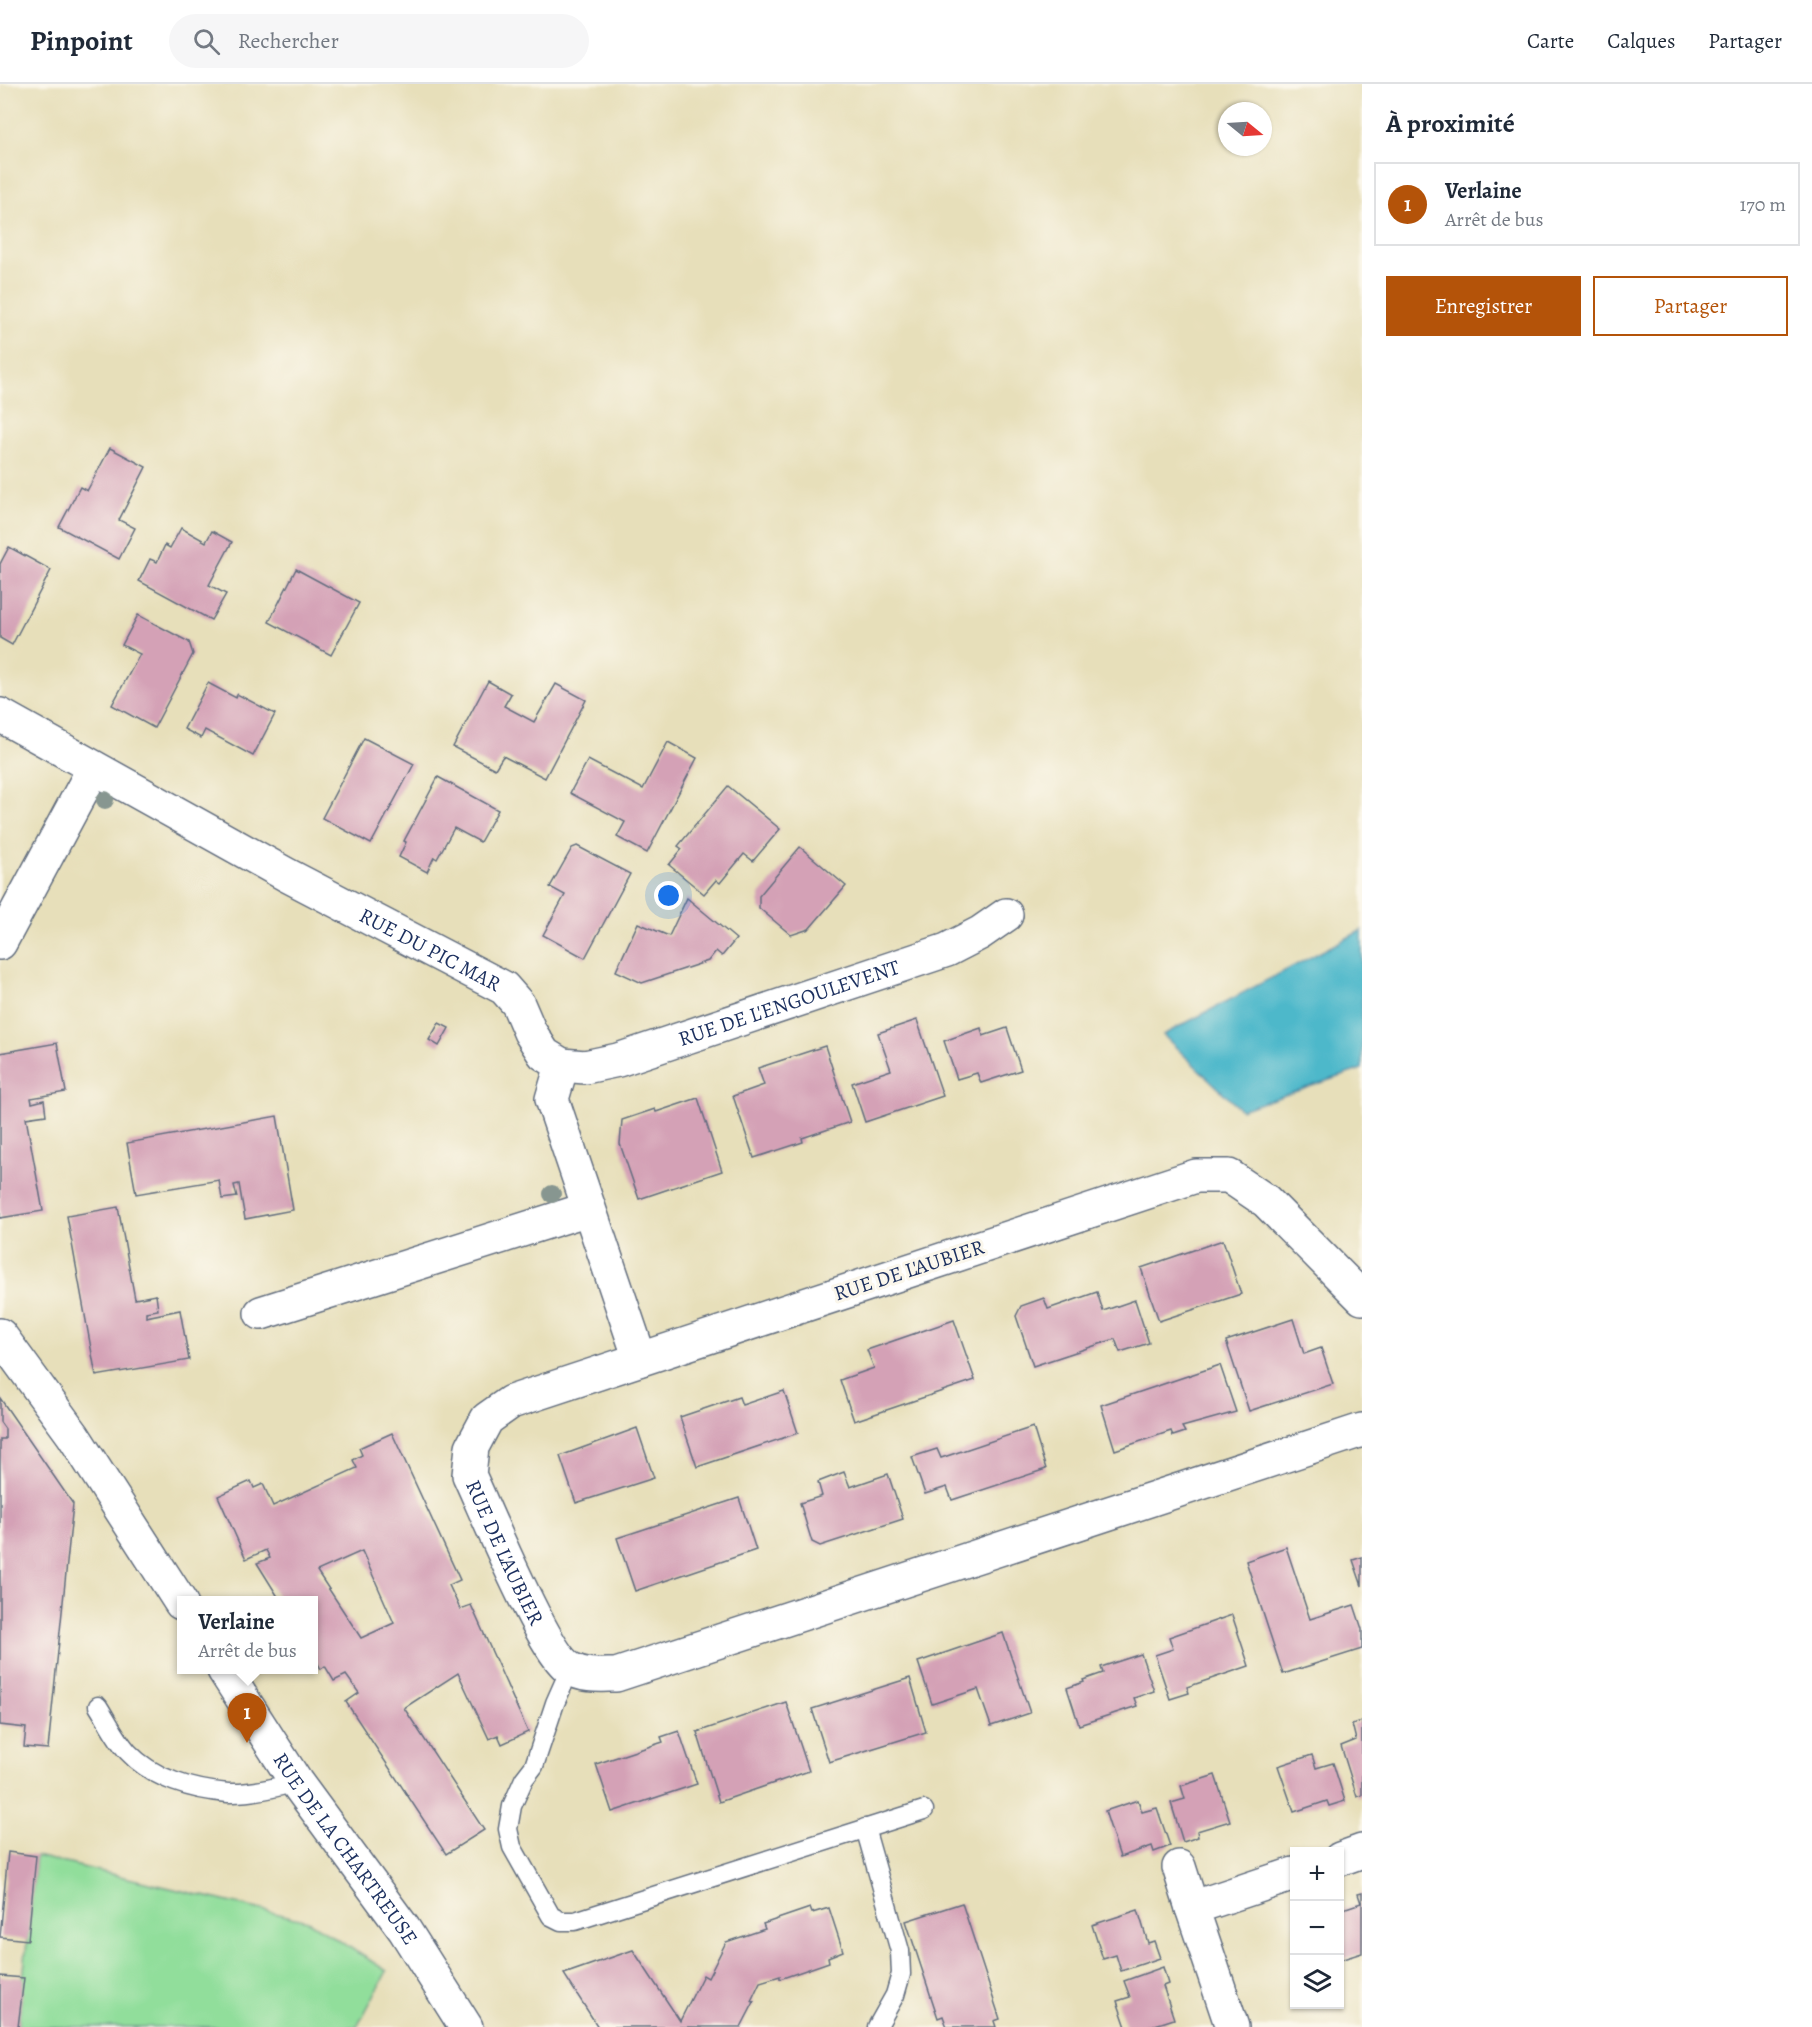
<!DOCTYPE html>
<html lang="fr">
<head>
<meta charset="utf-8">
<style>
	:root { --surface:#fff; --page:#f6f6f7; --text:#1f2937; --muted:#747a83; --line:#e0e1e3; --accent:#b45309 }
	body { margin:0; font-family:Alegreya,serif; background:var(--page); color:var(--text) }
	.controls { position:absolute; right:18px; bottom:18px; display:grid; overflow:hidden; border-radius:0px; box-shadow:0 2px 4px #0004 }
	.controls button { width:54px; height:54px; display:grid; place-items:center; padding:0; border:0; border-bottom:2px solid var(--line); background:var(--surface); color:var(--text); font:30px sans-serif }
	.compass { position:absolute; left:1218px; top:18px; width:54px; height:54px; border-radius:50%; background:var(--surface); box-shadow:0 2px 4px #0004; rotate:108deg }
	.you { position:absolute; left:669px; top:812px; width:21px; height:21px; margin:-15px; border:4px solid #fff; border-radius:50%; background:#1a73e8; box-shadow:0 0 0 9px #1a73e833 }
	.badge { display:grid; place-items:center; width:39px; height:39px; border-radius:50%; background:var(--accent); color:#fff; font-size:20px; font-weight:700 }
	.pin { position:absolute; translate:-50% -50px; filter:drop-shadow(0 2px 3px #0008) }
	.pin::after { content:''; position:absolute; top:32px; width:21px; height:18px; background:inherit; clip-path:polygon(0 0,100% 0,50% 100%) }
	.popup { position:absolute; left:177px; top:1512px; width:141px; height:78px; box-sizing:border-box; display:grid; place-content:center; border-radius:0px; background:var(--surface); filter:drop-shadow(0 2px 4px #0005); font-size:20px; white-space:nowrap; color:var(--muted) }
	.popup b { font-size:22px; color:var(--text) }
	.popup::after { content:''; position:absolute; left:50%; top:100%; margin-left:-12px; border:12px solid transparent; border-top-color:var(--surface) }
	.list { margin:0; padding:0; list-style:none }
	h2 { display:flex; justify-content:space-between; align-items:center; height:78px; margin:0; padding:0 24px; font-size:26px }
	h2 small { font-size:20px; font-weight:400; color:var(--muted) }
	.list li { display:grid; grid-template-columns:39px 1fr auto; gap:18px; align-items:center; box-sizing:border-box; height:84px; margin:0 12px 12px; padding:0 12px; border:2px solid var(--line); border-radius:0px }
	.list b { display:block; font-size:22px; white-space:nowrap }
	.list p { margin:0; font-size:20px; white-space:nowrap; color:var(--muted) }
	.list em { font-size:20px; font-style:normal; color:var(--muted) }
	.actions { display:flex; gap:12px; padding:18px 24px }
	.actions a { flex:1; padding:14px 0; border:2px solid var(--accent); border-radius:0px; text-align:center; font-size:21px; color:var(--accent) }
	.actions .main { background:var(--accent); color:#fff }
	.icon { flex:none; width:33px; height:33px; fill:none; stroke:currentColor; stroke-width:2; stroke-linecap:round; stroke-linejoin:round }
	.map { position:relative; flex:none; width:1362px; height:1943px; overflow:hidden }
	header { display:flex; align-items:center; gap:36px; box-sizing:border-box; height:84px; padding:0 30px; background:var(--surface); border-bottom:2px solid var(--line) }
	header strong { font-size:28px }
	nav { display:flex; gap:33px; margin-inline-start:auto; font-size:21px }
	.search { width:420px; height:54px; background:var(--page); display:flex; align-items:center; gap:15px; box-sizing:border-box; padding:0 21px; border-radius:33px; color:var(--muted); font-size:22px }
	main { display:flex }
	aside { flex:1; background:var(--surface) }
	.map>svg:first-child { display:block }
</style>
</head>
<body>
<header>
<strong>Pinpoint</strong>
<div class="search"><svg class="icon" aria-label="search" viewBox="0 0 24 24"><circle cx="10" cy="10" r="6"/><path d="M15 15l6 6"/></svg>Rechercher</div>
<nav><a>Carte</a><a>Calques</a><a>Partager</a></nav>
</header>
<main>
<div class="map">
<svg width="1362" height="1943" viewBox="0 0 1362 1943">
	<rect width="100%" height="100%" fill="#fbf7ec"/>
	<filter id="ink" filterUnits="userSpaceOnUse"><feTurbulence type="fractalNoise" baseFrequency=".0167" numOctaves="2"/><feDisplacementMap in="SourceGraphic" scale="12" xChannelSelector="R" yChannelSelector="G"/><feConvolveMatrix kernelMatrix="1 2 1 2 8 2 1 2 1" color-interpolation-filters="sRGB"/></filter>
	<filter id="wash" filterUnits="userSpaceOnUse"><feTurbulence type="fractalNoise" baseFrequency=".008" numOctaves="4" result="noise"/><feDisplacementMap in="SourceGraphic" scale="24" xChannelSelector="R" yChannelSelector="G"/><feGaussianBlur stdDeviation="1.35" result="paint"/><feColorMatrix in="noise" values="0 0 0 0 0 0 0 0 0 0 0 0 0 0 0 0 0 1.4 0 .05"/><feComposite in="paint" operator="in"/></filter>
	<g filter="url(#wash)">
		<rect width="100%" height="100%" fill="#e7dfba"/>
		<polygon fill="#91de9b" stroke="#56867c" stroke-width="1.5" points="36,1772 308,1837 387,1887 357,1943 18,1943"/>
		<polygon fill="#4db8ca" stroke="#347494" stroke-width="1.5" points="1362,846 1362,985 1241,1026 1163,951"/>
		<g id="blocks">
			<g fill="#d4a1b6" fill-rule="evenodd">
				<polygon points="110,364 146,383 119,436 135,444 119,475 59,443 80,403 87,407"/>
				<polygon points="181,444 206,458 212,447 232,458 209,501 226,510 211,536 139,497 150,475 157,478 165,461 170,464"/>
				<polygon points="9,463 51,486 12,561 0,554 0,480"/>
				<polygon points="296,485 359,519 331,571 269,538"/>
				<polygon points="138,531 189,558 193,570 154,644 112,621 140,570 122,561"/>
				<polygon points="488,597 511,610 504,622 534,638 556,600 586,616 545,694 503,672 495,685 453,663"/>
				<polygon points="208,599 236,614 237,610 275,630 253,672 205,646 201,654 184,645"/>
				<polygon points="364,654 414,680 371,760 322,734"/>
				<polygon points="668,658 697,674 647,769 617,753 625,738 570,709 588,676 643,705"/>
				<polygon points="438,693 498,726 480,758 454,744 437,775 434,773 427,788 399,773 406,758 404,757"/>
				<polygon points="728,702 780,745 753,777 744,770 720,799 716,796 704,810 669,781 682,765 678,762"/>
				<polygon points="577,762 630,790 585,874 543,851 565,811 550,803 572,764"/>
				<polygon points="800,763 846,802 809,845 791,851 759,824 759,812"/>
				<polygon points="687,814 736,855 722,872 716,867 708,877 642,899 616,887 638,839 669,852"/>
				<polygon points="917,936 943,1012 865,1038 852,999 891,986 878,949"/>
				<polygon points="439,939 449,944 439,962 429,956"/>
				<polygon points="981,944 983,952 1007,944 1021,986 981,999 977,989 957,995 944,957"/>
				<polygon points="57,959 66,1008 31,1014 32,1019 44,1016 46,1031 26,1034 43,1127 0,1134 0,969"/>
				<polygon points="825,962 850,1038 802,1054 803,1058 754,1074 733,1012 764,1001 758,984"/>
				<polygon points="698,1014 722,1087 639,1115 620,1060 622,1036 655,1025 656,1028"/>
				<polygon points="277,1032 293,1126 245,1135 239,1100 234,1101 237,1113 222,1115 219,1096 136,1110 127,1059"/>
				<polygon points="118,1123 135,1215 156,1211 158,1226 146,1228 146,1233 180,1226 189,1276 96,1292 67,1132"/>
				<polygon points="1223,1156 1241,1210 1159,1237 1141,1184"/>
				<polygon points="1097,1208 1103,1227 1135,1216 1149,1259 1120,1268 1115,1255 1033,1282 1016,1232 1021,1222 1044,1214 1048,1225"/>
				<polygon points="1293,1235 1304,1270 1321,1264 1333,1300 1249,1327 1226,1257"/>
				<polygon points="954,1236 975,1296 854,1337 840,1296 874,1284 867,1266"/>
				<polygon points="1220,1281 1236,1328 1182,1343 1185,1348 1173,1352 1171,1347 1115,1366 1101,1321"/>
				<polygon points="784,1307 798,1349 697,1383 680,1333 739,1313 742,1321"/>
				<polygon points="0,1314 73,1420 48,1665 24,1663 26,1644 0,1641 0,1355 5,1355 5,1345 0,1338"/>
				<polygon points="1033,1343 1046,1385 952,1416 947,1403 925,1410 912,1373 937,1365 941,1374"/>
				<polygon points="637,1344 654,1394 576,1419 560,1372"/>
				<path d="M392 1349 460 1496 449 1501 460 1525 471 1521 528 1648 502 1660 498 1651 489 1655 458 1589 404 1624 484 1746 446 1770 346 1618 359 1609 346 1591 334 1597 325 1582 321 1585 313 1571V1516H280L257 1479 270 1474 266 1466 246 1475 218 1412 251 1397 254 1404 263 1400 273 1422 357 1384 353 1376 362 1371 359 1364ZM362 1467 394 1539 361 1554 317 1487Z"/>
				<polygon points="844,1388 850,1403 888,1390 903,1435 820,1462 812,1458 800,1419 822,1412 818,1398"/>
				<polygon points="739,1414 756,1466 635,1507 617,1454"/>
				<polygon points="1286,1463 1310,1535 1354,1521 1362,1545 1362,1565 1283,1590 1246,1477"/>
				<polygon points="1362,1473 1362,1502 1353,1476"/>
				<polygon points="1232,1531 1249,1582 1187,1603 1189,1609 1170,1615 1155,1571 1173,1565 1169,1553"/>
				<polygon points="1003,1549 1030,1629 991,1642 978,1605 932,1620 918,1578"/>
				<polygon points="1141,1570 1154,1607 1134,1614 1137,1622 1079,1641 1067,1604 1084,1598 1083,1596 1103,1589 1101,1583"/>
				<polygon points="910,1594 926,1648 829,1678 812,1625"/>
				<polygon points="786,1618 809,1687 719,1718 697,1648"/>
				<polygon points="1362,1637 1362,1711 1357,1713 1341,1662 1356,1656 1352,1640"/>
				<polygon points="679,1647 697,1700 612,1728 596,1680 663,1658 661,1653"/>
				<polygon points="1312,1671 1316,1684 1333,1679 1345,1717 1329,1722 1327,1717 1294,1728 1278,1682"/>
				<polygon points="1215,1691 1230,1737 1197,1747 1198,1753 1183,1758 1171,1719 1185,1715 1181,1702"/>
				<polygon points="1138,1716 1142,1728 1157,1724 1170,1762 1154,1768 1152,1762 1120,1773 1105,1727"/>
				<polygon points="8,1768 36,1772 28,1856 0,1853"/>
				<polygon points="1362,1809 1362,1869 1340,1876 1340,1826 1361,1819 1358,1810"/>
				<polygon points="962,1819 1000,1935 994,1937 996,1943 947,1943 943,1932 938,1934 906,1837"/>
				<polygon points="810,1824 812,1829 829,1824 843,1867 828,1873 829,1878 780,1895 780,1892 760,1898 751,1917 754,1918 741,1943 598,1943 564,1890 633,1866 680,1937 703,1891 708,1894 726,1858 765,1845 763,1840"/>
				<polygon points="1138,1826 1148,1859 1154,1857 1160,1874 1121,1887 1116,1871 1103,1875 1092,1841"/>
				<polygon points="1163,1883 1168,1900 1163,1902 1174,1935 1149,1943 1126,1943 1117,1917 1130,1913 1124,1897"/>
				<polygon points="0,1892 24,1894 18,1943 0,1943"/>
			</g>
		</g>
	</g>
	<g filter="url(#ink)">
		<use href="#blocks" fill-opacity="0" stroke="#626d7e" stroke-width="1.5"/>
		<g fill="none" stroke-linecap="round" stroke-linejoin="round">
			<g stroke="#626d7e" stroke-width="21">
				<g id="lane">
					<polyline points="570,1585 555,1619 534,1682 524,1695 512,1722 508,1745 512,1763 551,1832 561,1837 575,1837 924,1726"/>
					<path d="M98 1622C107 1636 116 1655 128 1668 153 1695 193 1706 228 1709 250 1710 275 1704 296 1698"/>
					<polyline points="865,1744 900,1867 901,1890 895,1911 877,1943"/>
				</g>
			</g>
			<g stroke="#626d7e" stroke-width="36">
				<g id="street">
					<path id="s1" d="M0 631 287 791 504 904 518 920 530 948 544 970 562 981 552 1015 640 1275"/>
					<polyline points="0,859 94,684"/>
					<path id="s2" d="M562 981 585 983 618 976 947 866 980 849 1006 831"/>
					<path id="s3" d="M1362 1214 1266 1117 1229 1092H1196L511 1318 487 1335 472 1363 469 1391C485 1425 545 1572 571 1585 585 1593 601 1591 616 1591L1362 1346"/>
					<polyline points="261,1229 588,1125"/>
					<polyline points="0,1251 73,1351 181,1519"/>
					<path id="s4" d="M224 1586 296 1698 404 1845 466 1943"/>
					<polyline points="1340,1775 1362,1767"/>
					<polyline points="1179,1783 1192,1824"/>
					<polyline points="1232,1943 1192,1824 1294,1790"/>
				</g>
			</g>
			<use href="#lane" stroke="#fff" stroke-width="18"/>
			<use href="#street" stroke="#fff" stroke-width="33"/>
		</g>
		<g fill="#879690">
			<circle cx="105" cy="716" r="9"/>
			<circle cx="552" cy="1110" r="9"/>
		</g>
	</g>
	<g text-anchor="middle" stroke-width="6" stroke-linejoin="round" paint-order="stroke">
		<g font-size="21" fill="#1b2f5e" stroke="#fbf7ec">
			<text dy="7" stroke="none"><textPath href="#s1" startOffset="490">RUE DU PIC MAR</textPath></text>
			<text dy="7" stroke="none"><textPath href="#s2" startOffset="237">RUE DE L'ENGOULEVENT</textPath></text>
			<text transform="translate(909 1186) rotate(-18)" y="7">RUE DE L'AUBIER</text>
			<text dy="7" stroke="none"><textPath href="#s3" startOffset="1110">RUE DE L'AUBIER</textPath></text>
			<text dy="7" stroke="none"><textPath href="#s4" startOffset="216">RUE DE LA CHARTREUSE</textPath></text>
		</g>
	</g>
</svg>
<div class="controls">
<button>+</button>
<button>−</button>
<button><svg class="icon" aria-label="layers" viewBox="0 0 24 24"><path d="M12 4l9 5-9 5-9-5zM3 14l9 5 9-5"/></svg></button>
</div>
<svg class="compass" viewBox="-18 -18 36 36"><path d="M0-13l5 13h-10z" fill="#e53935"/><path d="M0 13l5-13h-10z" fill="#747a83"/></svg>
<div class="you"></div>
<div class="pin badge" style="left:247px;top:1659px">1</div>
<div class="popup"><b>Verlaine</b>Arrêt de bus</div>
</div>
<aside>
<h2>À proximité<small></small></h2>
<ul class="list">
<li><span class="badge">1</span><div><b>Verlaine</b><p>Arrêt de bus</p></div><em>170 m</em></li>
</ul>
<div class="actions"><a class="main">Enregistrer</a><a>Partager</a></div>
</aside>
</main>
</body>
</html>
